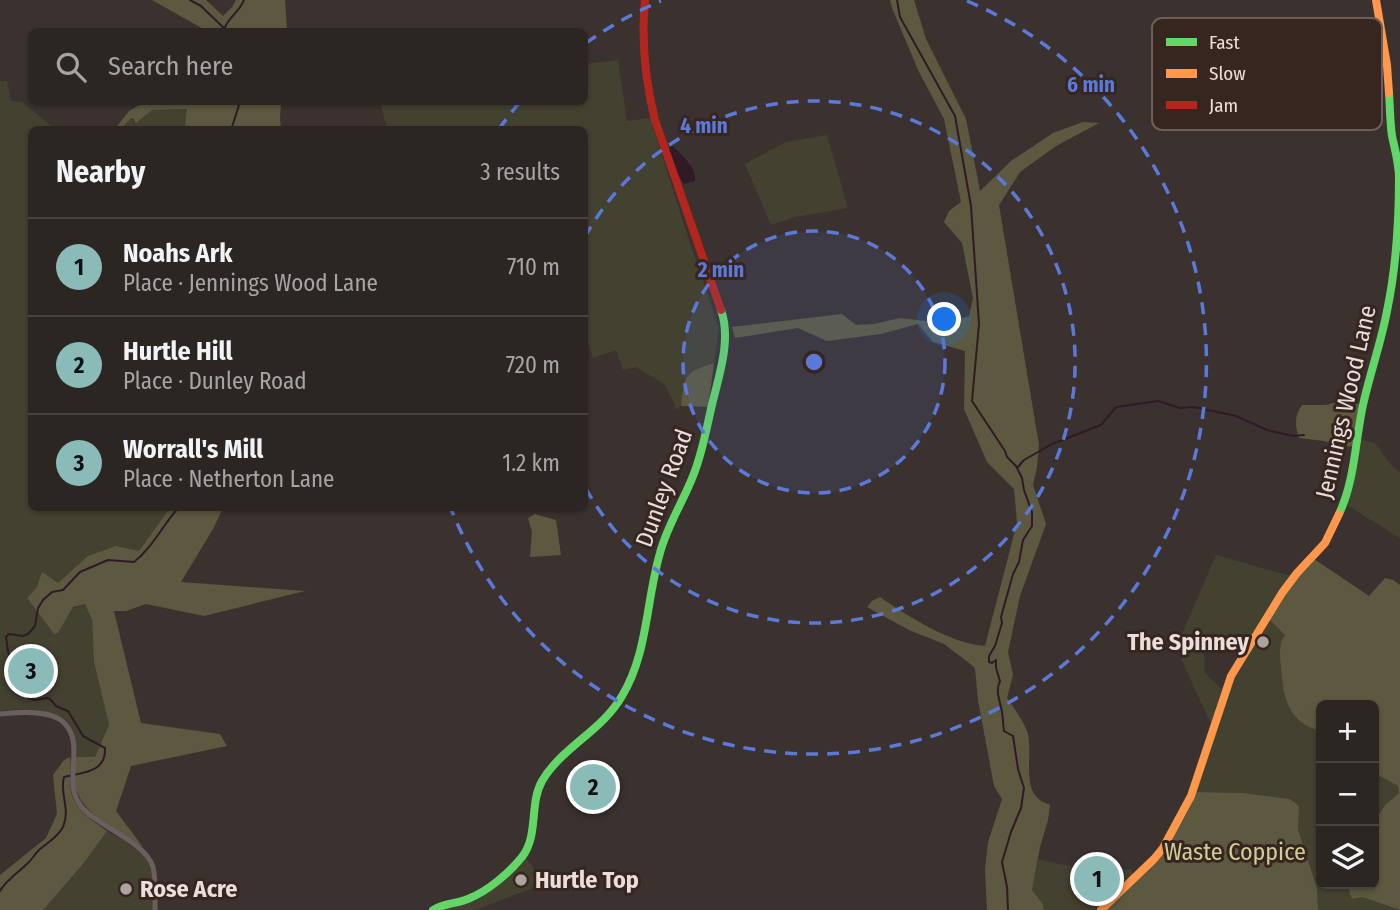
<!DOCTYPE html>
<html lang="en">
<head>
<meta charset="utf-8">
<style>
	:root { --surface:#2c2623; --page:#342e2b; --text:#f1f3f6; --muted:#a6a5a6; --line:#484341; --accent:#8bbbb9 }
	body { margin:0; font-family:"Fira Sans Condensed",sans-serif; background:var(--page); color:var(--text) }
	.controls { position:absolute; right:21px; bottom:21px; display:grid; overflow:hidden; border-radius:10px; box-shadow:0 2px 5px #0004 }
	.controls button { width:63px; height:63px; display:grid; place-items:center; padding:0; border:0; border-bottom:2px solid var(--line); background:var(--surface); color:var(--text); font:35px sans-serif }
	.you { position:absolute; left:945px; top:320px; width:24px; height:24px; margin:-18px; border:5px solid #fff; border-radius:50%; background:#1a73e8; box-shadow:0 0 0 10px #1a73e833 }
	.badge { display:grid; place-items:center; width:46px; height:46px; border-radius:50%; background:var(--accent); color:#111; font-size:23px; font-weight:700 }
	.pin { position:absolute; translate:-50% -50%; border:4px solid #fff; box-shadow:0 2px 7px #0006 }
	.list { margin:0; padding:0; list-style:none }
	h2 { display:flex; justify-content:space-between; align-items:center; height:91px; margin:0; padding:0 28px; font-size:30px }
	h2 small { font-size:23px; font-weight:400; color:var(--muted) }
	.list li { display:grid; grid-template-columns:46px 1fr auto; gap:21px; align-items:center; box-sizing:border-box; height:98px; padding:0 28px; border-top:2px solid var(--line) }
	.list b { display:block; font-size:26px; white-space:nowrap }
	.list p { margin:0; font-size:23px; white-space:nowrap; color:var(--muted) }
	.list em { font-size:23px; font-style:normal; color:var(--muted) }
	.icon { flex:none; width:38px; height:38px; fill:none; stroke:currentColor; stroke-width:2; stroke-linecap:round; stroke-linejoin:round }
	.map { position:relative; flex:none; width:1400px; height:910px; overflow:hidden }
	.search { position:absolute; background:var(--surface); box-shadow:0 2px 5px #0004; left:28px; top:28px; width:560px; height:77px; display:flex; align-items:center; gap:18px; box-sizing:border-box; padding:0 24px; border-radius:10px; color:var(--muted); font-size:26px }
	.panel { position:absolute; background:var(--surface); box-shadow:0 2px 5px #0004; left:28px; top:126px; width:560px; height:385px; border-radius:10px }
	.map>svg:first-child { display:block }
</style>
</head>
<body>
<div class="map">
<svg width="1400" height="910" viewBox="0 0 1400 910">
	<rect width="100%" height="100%" fill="#3b322f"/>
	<g fill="#434130">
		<path d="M618 60 627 121 650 118 686 231 719 328 714 363C695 369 685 372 682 394 682 401 682 405 677 410L665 385 636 367 623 370 616 350 593 358 585 334 584 130 387 129 380 102H584L585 64Z"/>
		<path d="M0 81H7L11 101 22 102 55 129 32 130V508H170L139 551 88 557 58 583 37 587 27 598 54 634 73 608 85 604 92 620 94 662 109 725 95 757H76C79 709 38 706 0 711Z"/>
		<polygon points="188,109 185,125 190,129 121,130 129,119 133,118 136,122 151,110"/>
		<polygon points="827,135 848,208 795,217 771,225 745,164 786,142"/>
		<path d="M1361 440C1379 442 1378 447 1387 460 1391 465 1395 469 1400 473V538L1347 505 1354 482Z"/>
		<path d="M1216 555 1291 576 1240 656 1233 653 1222 639 1198 641C1204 652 1206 660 1204 672L1222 689 1211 724 1176 648Z"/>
		<polygon points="1269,619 1285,635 1316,730 1321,731 1321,884 1351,884 1349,891 1398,910 1318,910 1317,888 1298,829 1299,806 1290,799 1243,793 1196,792 1233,679"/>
		<polygon points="1374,768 1380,776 1398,786 1399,793 1385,805 1375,821 1378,830 1374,838"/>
		<path d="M107 831C119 838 135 845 144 856 156 869 152 894 153 910H43L83 864Z"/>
		<path d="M525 857 536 871 544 872 546 883 475 910H439C450 906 462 906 472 902 491 894 510 871 525 857Z"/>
		<path d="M1038 859C1064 866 1105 874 1131 869L1133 875 1096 910H1044L1043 904 1032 890Z"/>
	</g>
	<g fill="#5c5940">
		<polygon points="152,0 206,0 223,16 232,7 236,0 285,0 287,31 207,31"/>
		<path d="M890 0H914L926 39 966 119 980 191 1011 161 1053 133 1083 122 1099 123 1056 146 1020 172 999 205 1039 445 1037 467 1033 485 1046 524 1020 596 1008 652 1013 675 1007 698C1014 708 1022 719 1027 731 1034 752 1021 786 1040 800 1043 803 1047 803 1050 805L1048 820 1040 847 1032 890 1043 904 1044 910H987L985 870 988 842 1002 799 994 786 978 700 975 669 973 666 944 644 909 630 867 607 872 601 880 597C908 616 951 644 985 646L1017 523 1014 489 987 462 964 409 965 351 933 342 918 324 881 334 827 341 798 328 735 338 732 327 842 314 856 325 874 324 900 318 943 323 969 316 973 298 962 243 944 222 949 211 961 202 944 119 918 70 892 8Z"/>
		<polygon points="145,102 281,102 280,118 281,129 190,129 185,125 187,109 152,110 136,123 133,118 130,119 121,129 115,129 129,111"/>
		<path d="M714 363 708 407 681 406C684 377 684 372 714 363Z"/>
		<path d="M1341 401 1361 404 1353 446 1344 447 1324 441 1299 438C1295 426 1294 416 1302 405H1326Z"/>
		<path d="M170 508H223L213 529 181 582 305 591 204 616 146 604 126 611H114L141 723 220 734 227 746 131 766 116 811 143 847C120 832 80 814 75 785 74 776 75 766 76 757H95L109 725 94 662 92 620 85 604 73 607 58 633 54 634 27 598 37 587 42 572 58 583 88 556 116 546 139 551Z"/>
		<polygon points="535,514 556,520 561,555 530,557 532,532 528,518"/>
		<path d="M1314 559 1369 596 1385 578 1393 580 1400 585V910L1362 897 1352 899 1349 891 1351 884H1374V839L1377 830 1375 821 1385 805 1399 793 1398 786 1380 776 1374 768V705H1321V731C1288 723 1283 697 1281 667 1280 656 1278 645 1285 635L1268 618 1282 596Z"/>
		<path d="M70 757C72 768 69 780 71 791 74 810 92 820 107 831L83 864 43 910H0V875L46 838 57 814 53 775 64 760Z"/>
		<path d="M1196 792 1243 793 1290 799 1299 806 1298 829 1317 888 1318 910H1106C1141 874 1178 841 1196 792Z"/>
	</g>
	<path fill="#301a28" d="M673 146C682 156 697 167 695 181L684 184C676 172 672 161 669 147Z"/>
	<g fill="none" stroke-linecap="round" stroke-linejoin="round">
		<g stroke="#301a28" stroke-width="2">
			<polyline points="190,0 201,6 228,32"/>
			<path d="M897 0 900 17 955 116 971 206 979 324 972 401 1005 451 1007 457 1016 466 1022 478 1024 490 1032 512V526L1023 540 1019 562 1013 574 1001 617 1002 623 995 646 989 656V662L992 663 996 660V668L1000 681C995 691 1000 701 1002 712 1003 718 1003 724 1004 731L1013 736 1018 769 1024 788 1021 808 1011 832 1002 862 1007 887 1008 910"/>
			<path d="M225 27C230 16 240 11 244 0"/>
			<polyline points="231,130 240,102"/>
			<polyline points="1017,468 1024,460 1052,444 1101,425 1116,407 1158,401 1180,408 1194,407 1236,416 1267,430 1293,436 1304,435"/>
			<path d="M0 891C7 879 18 873 28 863 32 859 35 854 39 850 47 843 58 837 63 827 71 809 59 793 64 777 83 772 106 773 105 748L83 736 68 711 56 706 50 699 47 698 34 700 28 698 24 692 8 652 6 637 9 634 23 636 28 634 35 626 38 608 43 600 52 592 63 590 80 572 108 560 134 562C152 548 163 525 178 508"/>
		</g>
		<path stroke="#6b5e5f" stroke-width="5" d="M0 714C17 712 50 710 63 722 85 741 65 777 77 800 82 810 91 816 100 822 116 833 147 847 153 867 156 880 155 896 155 910"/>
		<g stroke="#63d668" stroke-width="8">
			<path d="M1339 514C1355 480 1355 442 1363 405 1370 373 1381 343 1387 311 1396 268 1399 223 1399 178 1399 163 1395 150 1392 136 1390 122 1390 107 1389 93"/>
			<path d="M433 910C444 903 456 904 468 899 488 891 509 873 522 857 539 835 529 804 542 781 562 747 602 731 622 696 648 653 646 601 660 553 667 526 683 502 693 476 702 454 706 431 711 409 718 378 732 341 721 310"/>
		</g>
		<g stroke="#ff974d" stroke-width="8">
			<polyline points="1376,0 1387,65 1389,93"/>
			<polyline points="1101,910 1154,859 1163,848 1191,796 1231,676 1282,593 1297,573 1325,543 1339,514"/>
		</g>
		<path stroke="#b3261e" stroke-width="8" d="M645 0C641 41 645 80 655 120L721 310"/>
	</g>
	<circle cx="814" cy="362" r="131" fill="#5a79d8" fill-opacity=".12"/>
	<g fill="none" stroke="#5a79d8" stroke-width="3.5" stroke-dasharray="12 9">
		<circle cx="814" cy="362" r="131"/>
		<path d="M585 237A261 261 0 1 1 585 487"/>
		<path d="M499 129A392 392 0 0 1 520 102M586 43A392 392 0 0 1 661 1M967 1A392 392 0 1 1 451 509"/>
	</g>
	<g fill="#aca29e" stroke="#37261f" stroke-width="2.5">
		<circle cx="1263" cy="642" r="7"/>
		<circle cx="521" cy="880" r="7"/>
		<circle cx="126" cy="889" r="7"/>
	</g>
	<g text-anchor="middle" stroke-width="6" stroke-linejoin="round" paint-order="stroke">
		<g font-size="24" fill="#e9ded9" stroke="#37261f">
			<text transform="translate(1346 402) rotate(-77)" y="8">Jennings Wood Lane</text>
			<text transform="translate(664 488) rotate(-70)" y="8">Dunley Road</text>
		</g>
		<g font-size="24" font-weight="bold" fill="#e9ded9" stroke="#37261f" text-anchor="start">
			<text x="1249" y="650" text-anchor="end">The Spinney</text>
			<text x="535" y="888">Hurtle Top</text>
			<text x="140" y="897">Rose Acre</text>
		</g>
		<g font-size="24" fill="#d0cd95" stroke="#37261f">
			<text x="1235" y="860">Waste Coppice</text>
		</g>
	</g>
	<rect x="1152" y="18" width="230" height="112" rx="10" fill="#37261f" stroke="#6c5d57" stroke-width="2"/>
	<rect x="1166" y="38" width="31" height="8" fill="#63d668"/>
	<rect x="1166" y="69" width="31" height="9" fill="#ff974d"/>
	<rect x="1166" y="101" width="31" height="8" fill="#b3261e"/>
	<g font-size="19" fill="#e9ded9">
		<text x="1209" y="49">Fast</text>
		<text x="1209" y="80">Slow</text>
		<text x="1209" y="112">Jam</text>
	</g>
	<circle cx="814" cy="362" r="10" fill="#5a79d8" stroke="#37261f" stroke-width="3.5"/>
	<g font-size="21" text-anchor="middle" font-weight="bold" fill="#5a79d8" stroke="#37261f" stroke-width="6" stroke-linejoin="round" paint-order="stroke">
		<text x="1091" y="92">6 min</text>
		<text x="704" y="133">4 min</text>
		<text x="721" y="277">2 min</text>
	</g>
</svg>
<div class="controls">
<button>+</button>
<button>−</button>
<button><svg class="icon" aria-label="layers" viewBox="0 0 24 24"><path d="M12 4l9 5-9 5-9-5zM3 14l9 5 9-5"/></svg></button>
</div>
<div class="you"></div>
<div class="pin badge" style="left:1097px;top:879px">1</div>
<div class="pin badge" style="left:593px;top:787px">2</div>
<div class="pin badge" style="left:31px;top:671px">3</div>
<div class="search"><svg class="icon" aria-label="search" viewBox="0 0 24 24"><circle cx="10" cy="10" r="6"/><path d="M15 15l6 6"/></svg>Search here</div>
<section class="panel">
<h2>Nearby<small>3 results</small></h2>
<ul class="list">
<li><span class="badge">1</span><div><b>Noahs Ark</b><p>Place · Jennings Wood Lane</p></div><em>710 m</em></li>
<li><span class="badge">2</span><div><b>Hurtle Hill</b><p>Place · Dunley Road</p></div><em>720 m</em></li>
<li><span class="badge">3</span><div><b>Worrall's Mill</b><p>Place · Netherton Lane</p></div><em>1.2 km</em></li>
</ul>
</section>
</div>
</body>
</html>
